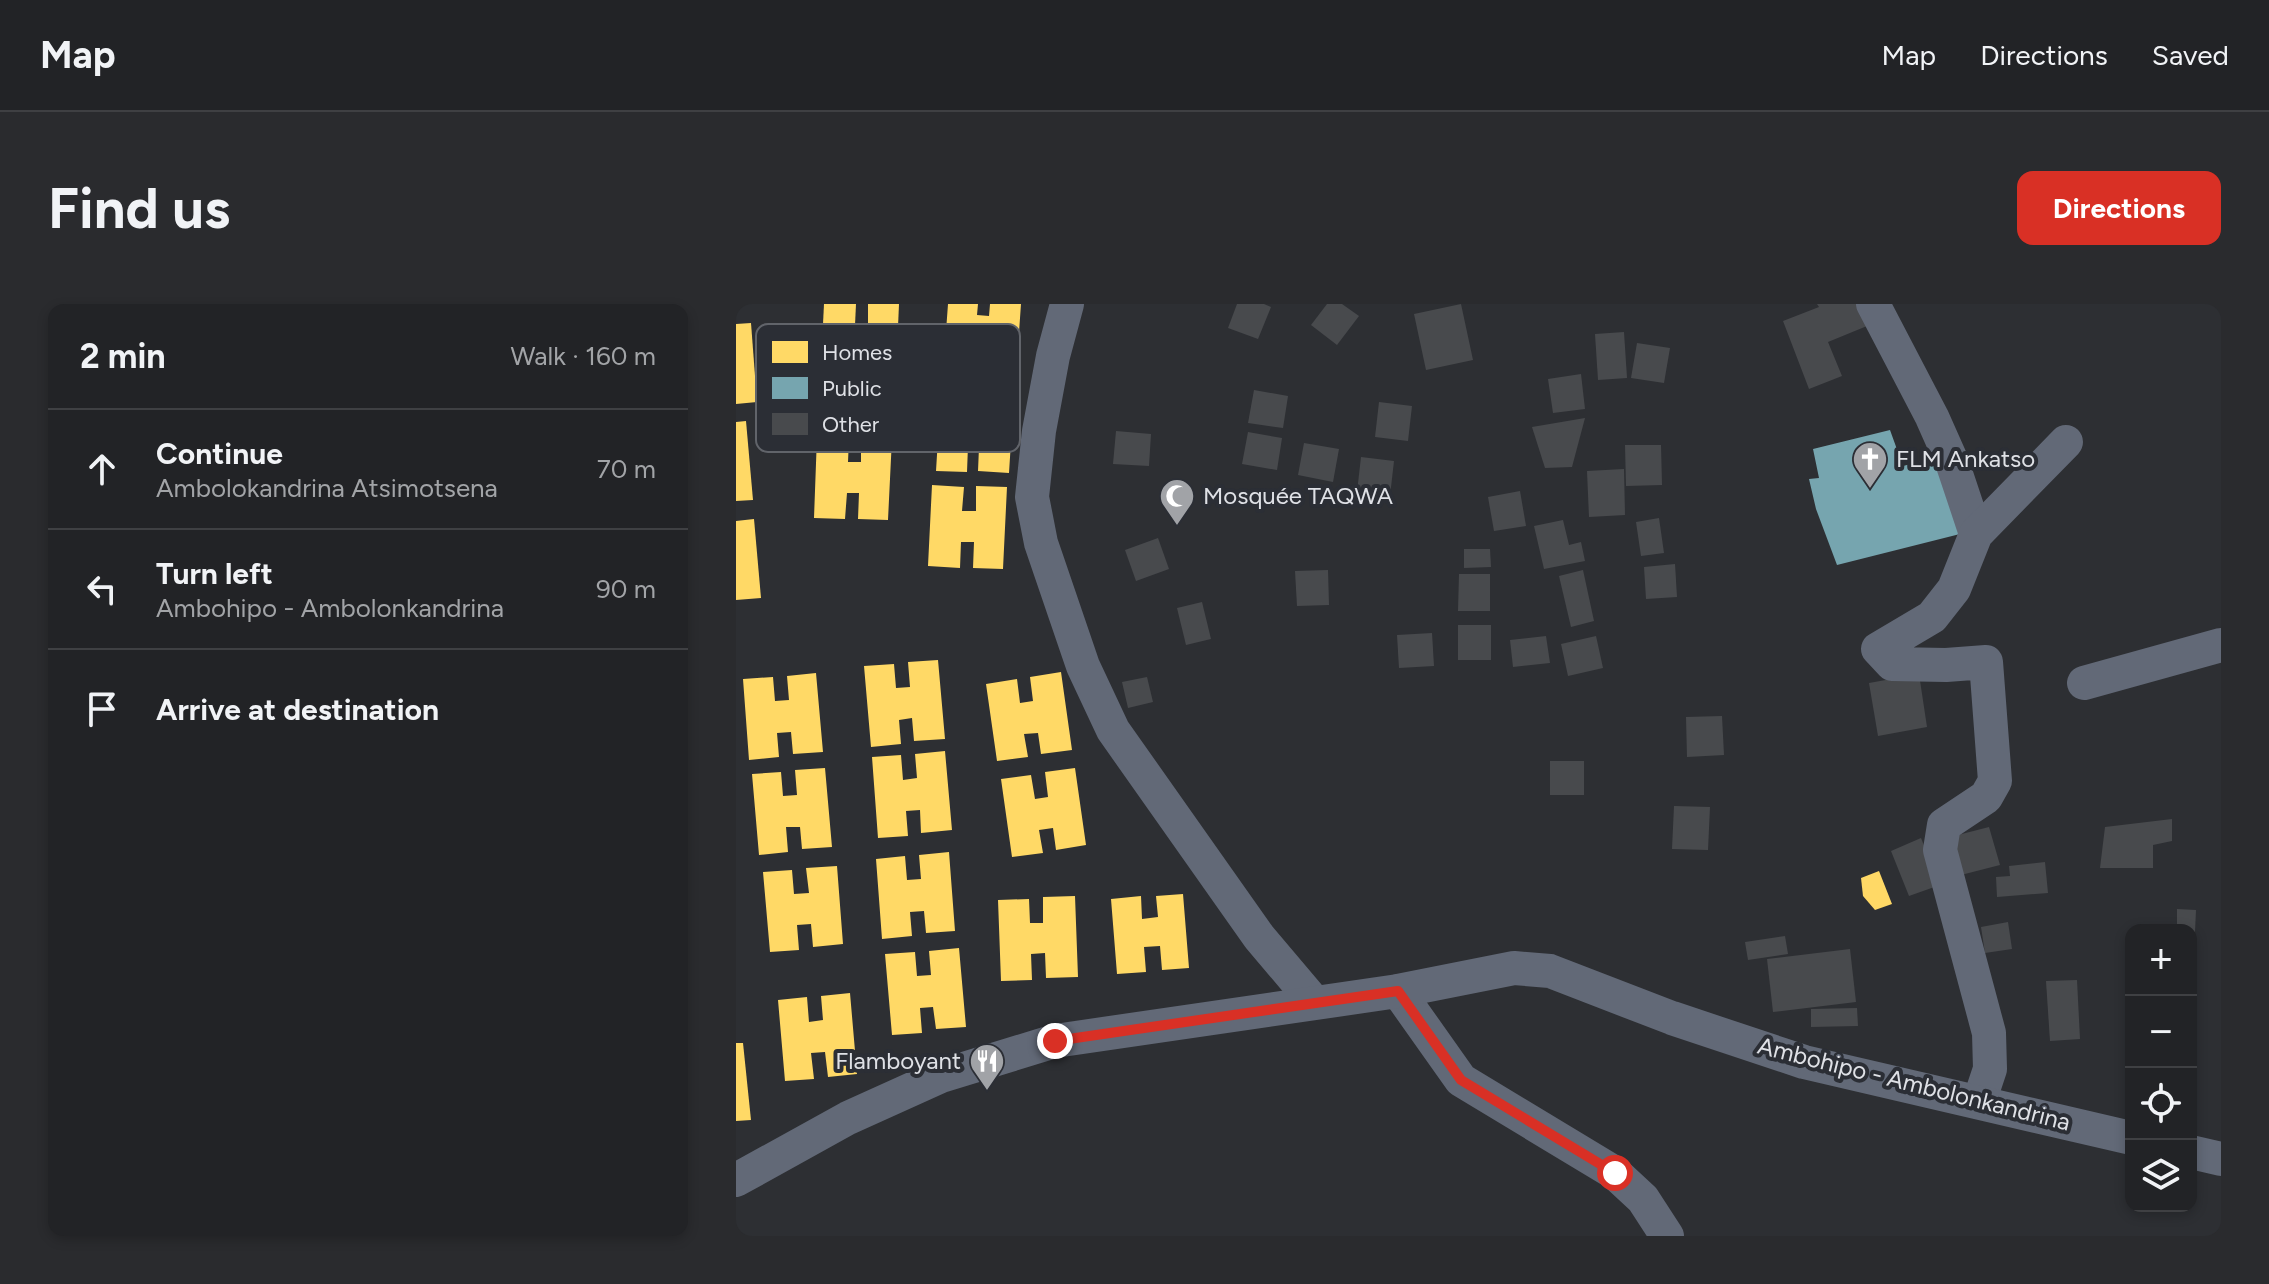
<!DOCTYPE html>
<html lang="en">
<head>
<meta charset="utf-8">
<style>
	:root { --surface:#222326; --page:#2a2b2e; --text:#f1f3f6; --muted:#a2a4a7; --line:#3f4043; --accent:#d93025 }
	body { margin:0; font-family:Figtree,sans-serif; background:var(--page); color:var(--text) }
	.controls { position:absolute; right:24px; bottom:24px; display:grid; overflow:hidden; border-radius:16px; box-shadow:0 4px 12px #0003 }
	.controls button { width:72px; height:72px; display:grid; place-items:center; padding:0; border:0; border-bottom:2px solid var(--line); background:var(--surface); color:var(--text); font:40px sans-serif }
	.stop { position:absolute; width:24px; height:24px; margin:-18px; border:6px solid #d93025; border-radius:50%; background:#fff }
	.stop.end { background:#d93025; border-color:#fff; box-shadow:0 2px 8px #0008 }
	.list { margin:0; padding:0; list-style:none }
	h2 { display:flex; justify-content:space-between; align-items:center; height:104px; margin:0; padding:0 32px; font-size:34px }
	h2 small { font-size:26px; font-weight:400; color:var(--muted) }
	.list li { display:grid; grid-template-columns:52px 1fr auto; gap:24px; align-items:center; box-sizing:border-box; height:120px; padding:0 32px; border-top:2px solid var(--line) }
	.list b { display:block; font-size:30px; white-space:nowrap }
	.list p { margin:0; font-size:26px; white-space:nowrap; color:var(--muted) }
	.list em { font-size:26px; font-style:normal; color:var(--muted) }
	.icon { flex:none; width:44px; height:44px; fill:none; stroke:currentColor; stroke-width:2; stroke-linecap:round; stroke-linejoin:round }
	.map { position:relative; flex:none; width:1485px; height:932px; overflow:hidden; border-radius:16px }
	header { display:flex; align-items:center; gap:48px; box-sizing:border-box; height:112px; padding:0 40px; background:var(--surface); border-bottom:2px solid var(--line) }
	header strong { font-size:38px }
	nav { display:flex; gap:44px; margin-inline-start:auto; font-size:28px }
	.intro { display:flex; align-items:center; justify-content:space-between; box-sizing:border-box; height:192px; padding:0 48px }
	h1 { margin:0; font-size:56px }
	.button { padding:20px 36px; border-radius:16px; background:var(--accent); color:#fff; font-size:28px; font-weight:700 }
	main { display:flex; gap:48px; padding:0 48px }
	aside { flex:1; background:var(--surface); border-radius:16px; box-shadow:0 4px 12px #0003 }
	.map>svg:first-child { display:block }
</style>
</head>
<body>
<header>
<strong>Map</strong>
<nav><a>Map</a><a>Directions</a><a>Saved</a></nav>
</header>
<div class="intro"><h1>Find us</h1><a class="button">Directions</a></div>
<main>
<aside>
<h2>2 min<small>Walk · 160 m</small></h2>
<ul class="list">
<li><svg class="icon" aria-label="ahead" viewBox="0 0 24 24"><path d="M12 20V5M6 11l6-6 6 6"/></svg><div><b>Continue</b><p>Ambolokandrina Atsimotsena</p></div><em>70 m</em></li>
<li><svg class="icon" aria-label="left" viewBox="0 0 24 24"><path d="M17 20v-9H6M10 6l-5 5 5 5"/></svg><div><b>Turn left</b><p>Ambohipo - Ambolonkandrina</p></div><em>90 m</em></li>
<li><svg class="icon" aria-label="arrive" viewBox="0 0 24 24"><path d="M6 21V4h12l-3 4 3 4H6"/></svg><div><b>Arrive at destination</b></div></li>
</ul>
</aside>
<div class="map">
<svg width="1485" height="932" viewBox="0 0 1485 932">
	<rect width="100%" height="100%" fill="#2d2f33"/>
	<g fill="#ffd966">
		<polygon points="88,0 120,0 119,21 87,20"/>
		<polygon points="132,0 163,0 162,23 132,22"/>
		<polygon points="212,0 242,0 241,11 253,12 254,0 285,0 280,71 249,69 251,45 240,45 238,70 207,68"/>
		<polygon points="15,19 21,98 0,100 0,20"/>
		<polygon points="205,85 235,87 234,109 246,109 247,88 278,90 273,169 242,167 243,143 232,142 231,168 200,167"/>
		<polygon points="10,117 17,196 0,197 0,118"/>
		<polygon points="81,132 113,134 112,158 125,158 125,133 156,134 152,216 122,215 123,189 111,189 109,215 78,214"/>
		<polygon points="196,181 228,183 226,207 240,207 240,182 271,183 267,265 237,264 238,238 225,238 224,264 192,262"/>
		<polygon points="18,215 25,294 0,296 0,217"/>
		<polygon points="202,356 209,435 178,437 176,414 163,416 165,440 135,443 128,362 158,360 160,384 174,383 172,358"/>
		<polygon points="325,368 336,446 305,450 302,429 288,430 292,453 261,457 250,380 281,375 284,399 297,397 294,373"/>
		<polygon points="80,369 87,448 57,450 55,428 41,429 43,453 13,456 7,375 37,373 39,397 53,396 51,372"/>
		<polygon points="209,447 216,526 185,529 184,506 170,507 172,532 142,534 136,453 165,451 167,476 181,474 179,450"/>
		<polygon points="89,464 96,543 66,545 64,523 50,523 52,548 23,551 16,470 45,468 47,492 61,491 59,466"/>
		<polygon points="339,464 350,541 320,546 317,524 303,526 307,549 276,553 265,475 295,471 299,495 312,493 309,468"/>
		<polygon points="213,548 219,627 190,629 188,607 174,608 176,632 146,635 140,555 169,552 171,576 185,575 183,551"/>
		<polygon points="101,562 107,640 77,643 75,620 61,621 63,646 34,648 27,568 56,566 58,590 73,589 70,564"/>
		<polygon points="1143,567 1156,600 1139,606 1127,592 1125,574"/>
		<polygon points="447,590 453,664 426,666 424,642 408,643 410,668 381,670 375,595 405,592 406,615 422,613 420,592"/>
		<polygon points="339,592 342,673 310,674 309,649 295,650 296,676 265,677 262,596 293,595 294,619 307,619 307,593"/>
		<polygon points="223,644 230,723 200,725 197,703 184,704 186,729 156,731 149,650 179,648 181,672 195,671 193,647"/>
		<polygon points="114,689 121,770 92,773 89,748 75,749 78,775 49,777 42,696 71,693 73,718 87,716 85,692"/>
		<polygon points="0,739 7,739 15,816 0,817"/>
	</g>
	<polygon fill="#76a5af" points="1154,126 1167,162 1206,152 1224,230 1101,261 1080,205 1073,175 1083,174 1077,145"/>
	<g fill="#484a4d">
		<polygon points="501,0 528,0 535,3 522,35 492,24"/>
		<polygon points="591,0 606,0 623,12 601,41 575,21"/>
		<polygon points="725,0 737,56 690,66 678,10"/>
		<polygon points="1081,0 1122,0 1131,22 1092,38 1106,72 1073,85 1047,17 1083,3"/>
		<polygon points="888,28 891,74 862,76 859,30"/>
		<polygon points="901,39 934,44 928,79 895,74"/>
		<polygon points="845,70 849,105 817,109 812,75"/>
		<polygon points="518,86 552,92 547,124 512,119"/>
		<polygon points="643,98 676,102 672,137 639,133"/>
		<polygon points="849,114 836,163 809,164 796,123"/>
		<polygon points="380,127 415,130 413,162 377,160"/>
		<polygon points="512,128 546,134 541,166 506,160"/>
		<polygon points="568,139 603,145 597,178 562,171"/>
		<polygon points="889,141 925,141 926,181 890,182"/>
		<polygon points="625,153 658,157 654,192 621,188"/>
		<polygon points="888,165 889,211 853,213 851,167"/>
		<polygon points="784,187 790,222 758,227 752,193"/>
		<polygon points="923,214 928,249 905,252 900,218"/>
		<polygon points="827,216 833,241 845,238 849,257 808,265 798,222"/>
		<polygon points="422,234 433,265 400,277 389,246"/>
		<polygon points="728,245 754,245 755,263 728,264"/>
		<polygon points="939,260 941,293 910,295 908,263"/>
		<polygon points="592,266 593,301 561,302 559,267"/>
		<polygon points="847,266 858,317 835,323 823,272"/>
		<polygon points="723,270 754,270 754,307 722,307"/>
		<polygon points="466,298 475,335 450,341 441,304"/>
		<rect x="722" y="321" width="33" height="35"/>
		<polygon points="696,329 698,362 663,364 661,331"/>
		<polygon points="810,332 814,359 777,363 774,336"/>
		<polygon points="860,332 867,364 832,372 825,340"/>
		<polygon points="1183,370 1191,423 1142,432 1133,379"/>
		<polygon points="411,373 417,398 392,404 386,378"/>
		<polygon points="986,412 988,451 951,453 950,413"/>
		<rect x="814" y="457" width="34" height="34"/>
		<polygon points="938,502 974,503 972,546 936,545"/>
		<polygon points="1436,515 1436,537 1417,541 1417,564 1364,564 1369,523"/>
		<polygon points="1253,523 1264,561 1225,571 1214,533"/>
		<polygon points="1185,534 1204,581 1173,592 1155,547"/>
		<polygon points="1309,558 1312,589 1261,593 1260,573 1274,572 1273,562"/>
		<polygon points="1441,605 1460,606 1459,628 1441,626"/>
		<polygon points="1272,618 1276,645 1249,649 1245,623"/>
		<polygon points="1049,632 1052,650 1012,656 1009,638"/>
		<polygon points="1114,645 1120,698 1037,708 1031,655"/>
		<polygon points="1341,676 1344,735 1314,737 1310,677"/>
		<polygon points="1121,704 1122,722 1075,723 1075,705"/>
	</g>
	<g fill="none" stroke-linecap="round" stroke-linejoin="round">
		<g stroke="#626977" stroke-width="34">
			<polyline points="331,0 317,52 303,127 296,193 305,239 347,362 377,426 523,633 578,698"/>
			<polyline points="1137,0 1196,113 1216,158 1240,230"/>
			<polyline points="1348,379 1485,341"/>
			<polyline points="662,687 725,776 879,869 907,895 931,932"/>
			<polyline points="1243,798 1254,765 1253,729 1204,546 1208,521 1250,493 1259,477 1250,358 1210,361 1156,360 1142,345 1196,313 1218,285 1240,230 1330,138"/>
			<polyline points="1455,848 1485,855"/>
			<polyline points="0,876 112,814 205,772 319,737 662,687 778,664 814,667 936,714 1068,758 1395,834"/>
		</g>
	</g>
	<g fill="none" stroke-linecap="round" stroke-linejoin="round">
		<polyline stroke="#d93025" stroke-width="10" points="319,737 662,687 725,776 879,869"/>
	</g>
	<defs>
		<g id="church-pin" transform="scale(1.8)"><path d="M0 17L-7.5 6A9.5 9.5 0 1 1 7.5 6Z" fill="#a1a3a7" stroke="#2b2e35"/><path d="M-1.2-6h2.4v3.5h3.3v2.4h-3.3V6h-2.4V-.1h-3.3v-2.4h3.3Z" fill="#fff"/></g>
		<g id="mosque-pin" transform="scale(1.8)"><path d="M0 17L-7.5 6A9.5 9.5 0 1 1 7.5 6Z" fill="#a1a3a7" stroke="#2b2e35"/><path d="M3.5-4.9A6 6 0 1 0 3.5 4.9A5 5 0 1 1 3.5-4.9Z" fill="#fff"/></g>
		<g id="restaurant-pin" transform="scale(1.8)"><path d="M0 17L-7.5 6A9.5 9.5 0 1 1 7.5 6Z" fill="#a1a3a7" stroke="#2b2e35"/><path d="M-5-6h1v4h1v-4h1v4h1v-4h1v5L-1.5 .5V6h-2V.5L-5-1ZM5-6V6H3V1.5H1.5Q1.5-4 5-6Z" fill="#fff"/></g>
	</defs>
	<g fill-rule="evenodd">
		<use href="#church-pin" x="1134" y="155"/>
		<use href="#mosque-pin" x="441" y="192"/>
		<use href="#restaurant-pin" x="251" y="757"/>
	</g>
	<g text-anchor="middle" stroke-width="8" stroke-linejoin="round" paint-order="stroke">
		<g font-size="24" fill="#dfe1e6" stroke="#2b2e35" text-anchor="start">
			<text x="1160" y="163">FLM Ankatso</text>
			<text x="467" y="200">Mosquée TAQWA</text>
			<text x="225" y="765" text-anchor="end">Flamboyant</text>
		</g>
		<g font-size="24" fill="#dfe1e6" stroke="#2b2e35">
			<text transform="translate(1178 780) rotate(14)" y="8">Ambohipo - Ambolonkandrina</text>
		</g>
	</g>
	<rect x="20" y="20" width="264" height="128" rx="12" fill="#2b2e35" stroke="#61646a" stroke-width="2"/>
	<rect x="36" y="37" width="36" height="22" fill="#ffd966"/>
	<rect x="36" y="73" width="36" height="22" fill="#76a5af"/>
	<rect x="36" y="109" width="36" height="22" fill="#484a4d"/>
	<g font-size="22" fill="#dfe1e6">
		<text x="86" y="56">Homes</text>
		<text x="86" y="92">Public</text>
		<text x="86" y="128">Other</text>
	</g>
</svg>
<div class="controls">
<button>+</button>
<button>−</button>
<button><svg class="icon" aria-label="locate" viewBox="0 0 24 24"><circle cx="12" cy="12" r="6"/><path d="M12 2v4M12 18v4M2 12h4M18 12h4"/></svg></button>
<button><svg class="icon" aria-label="layers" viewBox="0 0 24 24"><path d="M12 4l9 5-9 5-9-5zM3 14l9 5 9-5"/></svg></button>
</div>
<div class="stop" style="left:879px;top:869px"></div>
<div class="stop end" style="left:319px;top:737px"></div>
</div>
</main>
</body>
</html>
